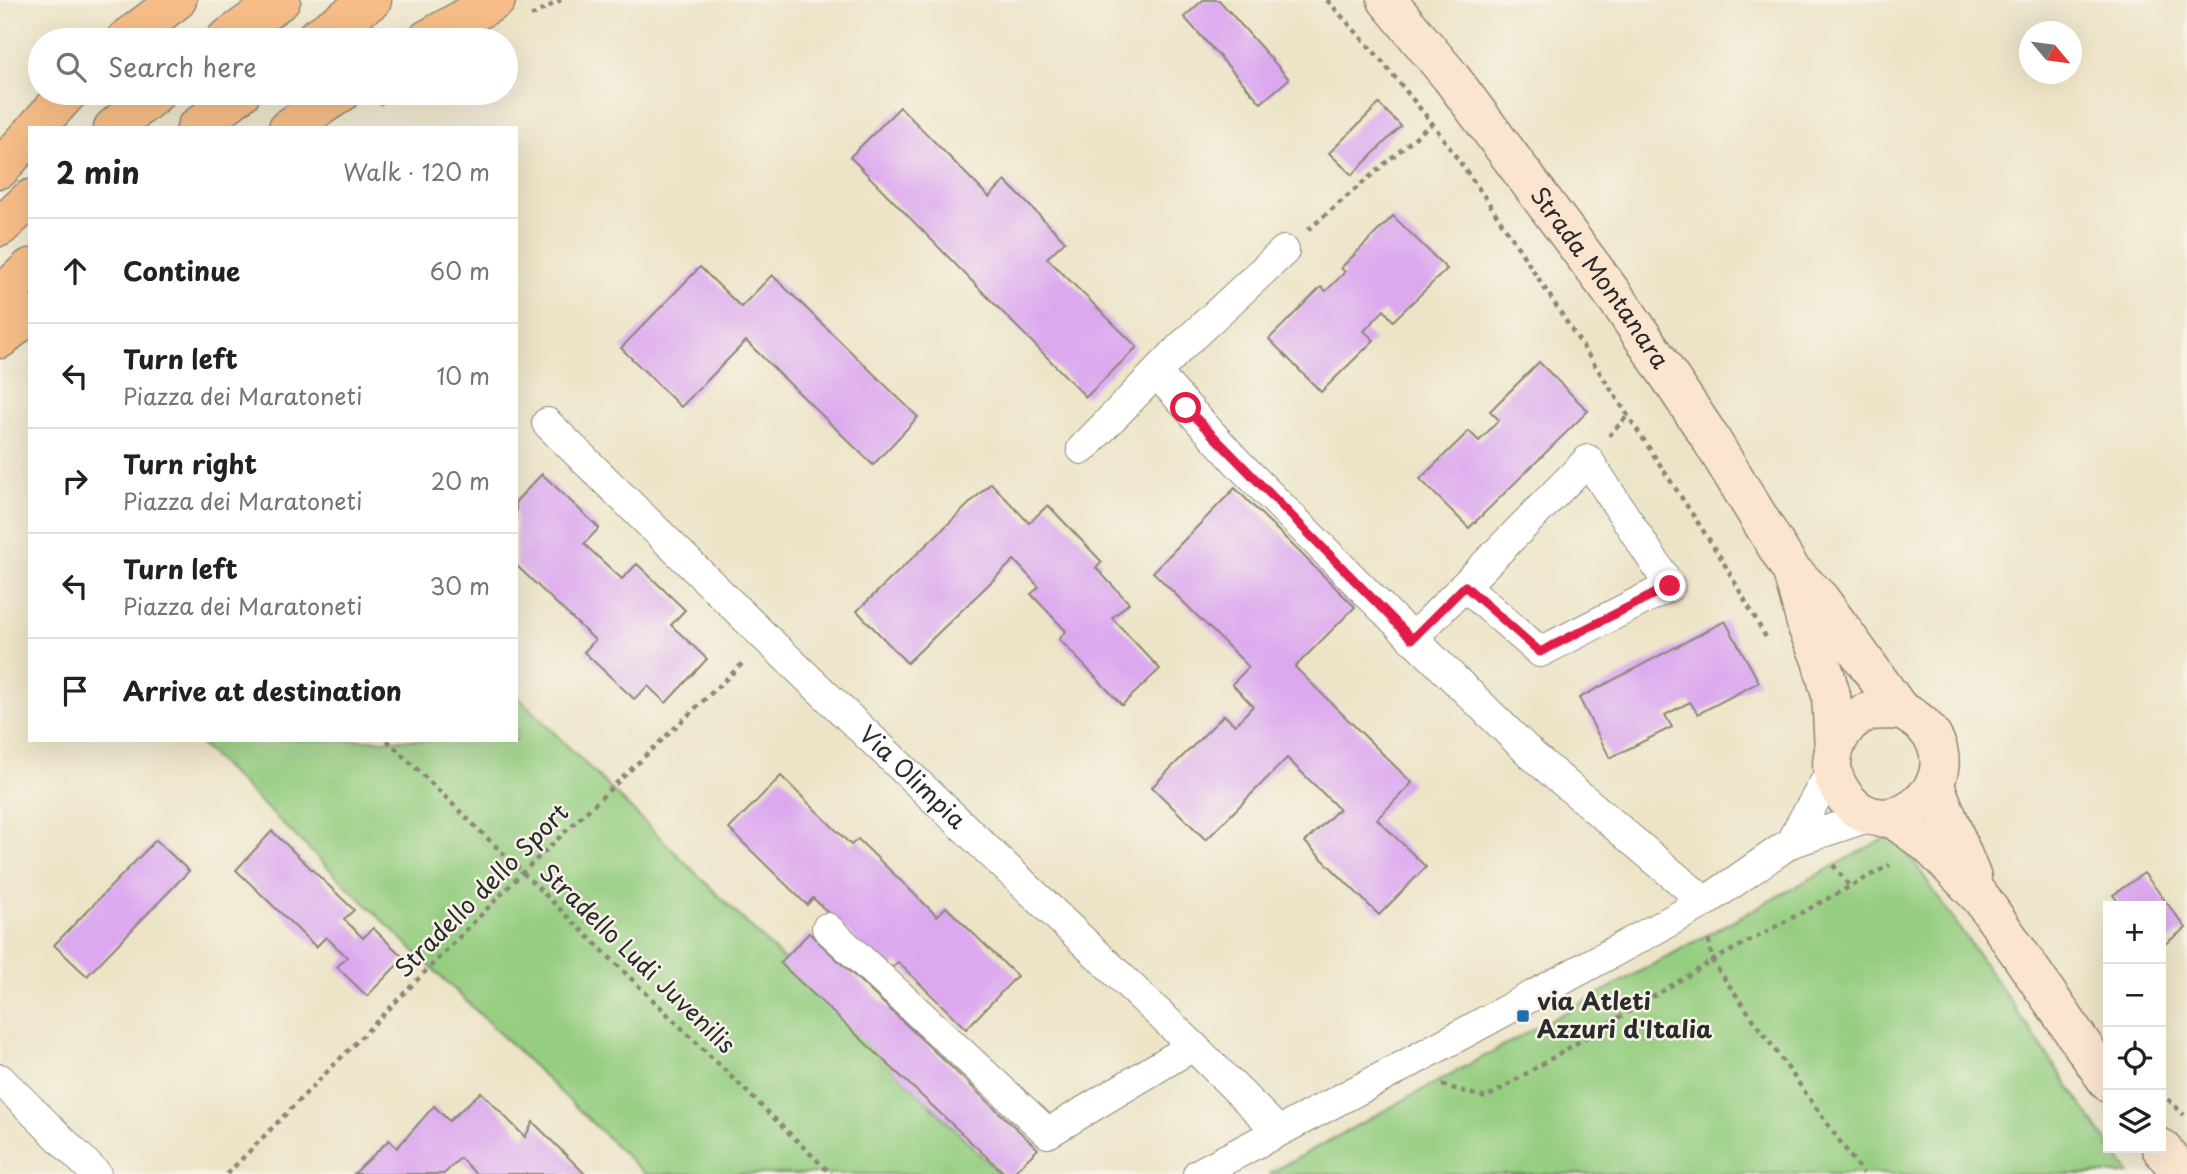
<!DOCTYPE html>
<html lang="en">
<head>
<meta charset="utf-8">
<style>
	:root { --surface:#fff; --page:#f6f6f6; --text:#202124; --muted:#757577; --line:#e0e0e0 }
	body { margin:0; font-family:"Playpen Sans",sans-serif; background:var(--page); color:var(--text) }
	.controls { position:absolute; right:21px; bottom:21px; display:grid; overflow:hidden; border-radius:0px; box-shadow:0 7px 28px #0002 }
	.controls button { width:63px; height:63px; display:grid; place-items:center; padding:0; border:0; border-bottom:2px solid var(--line); background:var(--surface); color:var(--text); font:35px sans-serif }
	.compass { position:absolute; left:2019px; top:21px; width:63px; height:63px; border-radius:50%; background:var(--surface); box-shadow:0 7px 28px #0002; rotate:119deg }
	.stop { position:absolute; width:21px; height:21px; margin:-16px; border:5px solid #e11d48; border-radius:50%; background:#fff }
	.stop.end { background:#e11d48; border-color:#fff; box-shadow:0 2px 7px #0008 }
	.list { margin:0; padding:0; list-style:none }
	h2 { display:flex; justify-content:space-between; align-items:center; height:91px; margin:0; padding:0 28px; font-size:30px }
	h2 small { font-size:23px; font-weight:400; color:var(--muted) }
	.list li { display:grid; grid-template-columns:46px 1fr auto; gap:21px; align-items:center; box-sizing:border-box; height:105px; padding:0 28px; border-top:2px solid var(--line) }
	.list b { display:block; font-size:26px; white-space:nowrap }
	.list p { margin:0; font-size:23px; white-space:nowrap; color:var(--muted) }
	.list em { font-size:23px; font-style:normal; color:var(--muted) }
	.icon { flex:none; width:38px; height:38px; fill:none; stroke:currentColor; stroke-width:2; stroke-linecap:round; stroke-linejoin:round }
	.map { position:relative; flex:none; width:2187px; height:1174px; overflow:hidden }
	.search { position:absolute; background:var(--surface); box-shadow:0 7px 28px #0002; left:28px; top:28px; width:490px; height:77px; display:flex; align-items:center; gap:18px; box-sizing:border-box; padding:0 24px; border-radius:38px; color:var(--muted); font-size:26px }
	.panel { position:absolute; background:var(--surface); box-shadow:0 7px 28px #0002; left:28px; top:126px; width:490px; height:616px; border-radius:0px }
	.map>svg:first-child { display:block }
</style>
</head>
<body>
<div class="map">
<svg width="2187" height="1174" viewBox="0 0 2187 1174">
	<rect width="100%" height="100%" fill="#f7f3e8"/>
	<filter id="ink" filterUnits="userSpaceOnUse"><feTurbulence type="fractalNoise" baseFrequency=".0143" numOctaves="2"/><feDisplacementMap in="SourceGraphic" scale="14" xChannelSelector="R" yChannelSelector="G"/><feConvolveMatrix kernelMatrix="1 2 1 2 8 2 1 2 1" color-interpolation-filters="sRGB"/></filter>
	<filter id="wash" filterUnits="userSpaceOnUse"><feTurbulence type="fractalNoise" baseFrequency=".00686" numOctaves="4" result="noise"/><feDisplacementMap in="SourceGraphic" scale="28" xChannelSelector="R" yChannelSelector="G"/><feGaussianBlur stdDeviation="1.57" result="paint"/><feColorMatrix in="noise" values="0 0 0 0 0 0 0 0 0 0 0 0 0 0 0 0 0 1.4 0 .05"/><feComposite in="paint" operator="in"/></filter>
	<g filter="url(#wash)">
		<rect width="100%" height="100%" fill="#ede4c7"/>
		<g fill="#96ce81" stroke="#607c56" stroke-width="2">
			<polygon points="516,695 1000,1174 645,1174 196,740 516,740"/>
			<polygon points="1894,833 2108,1143 2108,1148 2112,1148 2130,1174 1268,1174"/>
		</g>
		<g id="blocks">
			<g fill="#dca9ef">
				<polygon points="1203,0 1219,0 1289,79 1261,103 1184,17"/>
				<polygon points="1379,104 1401,126 1352,175 1329,153"/>
				<polygon points="900,107 989,197 1005,181 1065,241 1047,258 1137,347 1086,397 850,157"/>
				<polygon points="1393,216 1447,269 1393,321 1384,310 1364,331 1374,340 1321,392 1269,339 1321,287 1326,291 1345,272 1341,268"/>
				<polygon points="700,267 741,307 772,275 918,417 873,465 746,341 681,407 621,348"/>
				<polygon points="1539,362 1588,411 1469,528 1420,479 1469,431 1479,441 1499,420 1490,411"/>
				<polygon points="542,474 599,528 584,544 622,579 637,564 685,610 671,625 707,659 666,703 648,686 634,699 584,652 595,640 516,565 516,501"/>
				<polygon points="991,483 1029,523 1048,505 1102,562 1096,568 1129,603 1112,618 1160,669 1122,705 1059,639 1066,631 1031,594 1039,587 1014,560 907,663 857,611"/>
				<polygon points="1235,488 1355,607 1295,667 1412,783 1377,819 1426,867 1379,915 1305,842 1339,809 1287,758 1206,840 1152,787 1224,715 1235,725 1253,706 1232,684 1249,667 1153,572"/>
				<polygon points="1725,621 1759,682 1698,714 1690,702 1665,715 1672,727 1610,758 1579,698"/>
				<polygon points="781,776 851,845 858,839 937,916 946,907 1017,976 966,1029 898,962 888,971 813,898 807,905 729,829"/>
				<polygon points="272,831 354,910 344,919 363,938 373,928 404,958 367,996 337,967 347,957 326,937 316,947 236,870"/>
				<polygon points="156,840 189,871 87,976 54,945"/>
				<polygon points="2144,873 2186,928 2161,947 2161,906 2121,906 2113,895"/>
				<polygon points="809,933 1038,1149 1012,1174 1005,1174 780,963"/>
				<polygon points="481,1092 525,1137 533,1122 585,1174 476,1174 460,1158 444,1174 354,1174 389,1140 397,1148 434,1106 449,1121"/>
			</g>
		</g>
	</g>
	<g filter="url(#ink)">
		<use href="#blocks" fill-opacity="0" stroke="#8c8879" stroke-width="2"/>
		<g fill="none" stroke-linecap="round" stroke-linejoin="round">
			<g stroke="#8c8879" stroke-width="32">
				<g id="street">
					<polyline points="1157,374 1237,462 1391,617 1533,756 1705,902"/>
					<path id="s1" d="M547 423 767 639 1193 1046 1278 1131"/>
					<polyline points="1082,449 1182,346 1284,251"/>
					<polyline points="1412,639 1588,460 1670,586 1540,652 1465,586"/>
					<polyline points="1790,843 1831,772"/>
					<polyline points="827,928 1048,1133 1193,1046"/>
					<polyline points="0,1079 96,1174"/>
					<polyline points="1198,1174 1394,1071 1705,902 1790,843 1871,816"/>
				</g>
			</g>
			<g stroke="#8c8879" stroke-width="41">
				<g id="secondary">
					<path id="s2" d="M1387 0 1450 76 1624 309 1707 433 1791 570 1820 599 1900 710"/>
					<polyline points="1793,575 1807,627 1820,657 1831,695 1834,749"/>
					<path d="M1900 710C2002 760 1880 876 1836 782 1824 759 1841 720 1868 712 1877 709 1890 711 1900 710Z"/>
					<polyline points="1935,786 1972,878"/>
					<polyline points="1892,818 1929,845 1982,899 2108,1082"/>
					<polyline points="2161,1148 2182,1174"/>
				</g>
			</g>
			<g stroke="#8c8879" stroke-width="41">
				<g id="highway">
					<polyline points="125,40 177,0"/>
					<polyline points="225,40 281,0"/>
					<polyline points="313,40 372,0"/>
					<polyline points="426,40 496,0"/>
					<polyline points="36,128 68,93"/>
					<polyline points="113,128 156,93"/>
					<polyline points="196,128 241,93"/>
					<polyline points="288,128 341,93"/>
					<polyline points="0,169 30,135"/>
					<polyline points="0,227 30,199"/>
					<polyline points="0,296 30,268"/>
					<polyline points="0,339 30,314"/>
				</g>
			</g>
			<g stroke="#8c8879" stroke-width="4.5" stroke-dasharray="5 5" stroke-linecap="butt">
				<polyline points="1327,0 1375,53 1432,123 1487,200 1721,558 1768,641"/>
				<polyline points="531,16 561,0"/>
				<polyline points="379,104 397,93"/>
				<polyline points="1308,230 1432,123"/>
				<polyline points="1609,436 1628,415"/>
				<polyline points="387,740 831,1174"/>
				<polyline points="1833,865 1850,887"/>
				<polyline points="1709,940 1712,961 1863,1174"/>
				<polyline points="1442,1085 1486,1098 1712,961 1890,865"/>
				<polyline points="2161,1092 2184,1115"/>
				<polyline points="227,1174 523,872 744,662"/>
			</g>
			<use href="#street" stroke="#fff" stroke-width="30"/>
			<use href="#secondary" stroke="#fce5cf" stroke-width="38"/>
			<use href="#highway" stroke="#f7bd88" stroke-width="38"/>
		</g>
	</g>
	<g fill="none" stroke-linecap="round" stroke-linejoin="round" filter="url(#ink)">
		<polyline stroke="#e11d48" stroke-width="9" points="1186,408 1412,639 1465,586 1540,652 1670,586"/>
	</g>
	<rect fill="#1f6fb2" stroke="#f7f3e8" stroke-width="2.5" x="1516" y="1009" width="14" height="14" rx="3.5"/>
	<g text-anchor="middle" stroke-width="5" stroke-linejoin="round" paint-order="stroke">
		<g font-size="24" fill="#2b2b2b" stroke="#f7f3e8">
			<text dy="8" stroke="none"><textPath href="#s2" startOffset="350">Strada Montanara</textPath></text>
			<text dy="8" stroke="none"><textPath href="#s1" startOffset="509">Via Olimpia</textPath></text>
			<text transform="translate(482 891) rotate(-45)" y="8">Stradello dello Sport</text>
			<text transform="translate(637 959) rotate(44)" y="8">Stradello Ludi Juvenilis</text>
		</g>
		<g font-size="24" font-weight="bold" fill="#2b2b2b" stroke="#f7f3e8" text-anchor="start">
			<text x="1537" y="1010">via Atleti<tspan x="1537" dy="28">Azzuri d'Italia</tspan></text>
		</g>
	</g>
</svg>
<div class="controls">
<button>+</button>
<button>−</button>
<button><svg class="icon" aria-label="locate" viewBox="0 0 24 24"><circle cx="12" cy="12" r="6"/><path d="M12 2v4M12 18v4M2 12h4M18 12h4"/></svg></button>
<button><svg class="icon" aria-label="layers" viewBox="0 0 24 24"><path d="M12 4l9 5-9 5-9-5zM3 14l9 5 9-5"/></svg></button>
</div>
<svg class="compass" viewBox="-18 -18 36 36"><path d="M0-13l5 13h-10z" fill="#e53935"/><path d="M0 13l5-13h-10z" fill="#757577"/></svg>
<div class="stop" style="left:1186px;top:408px"></div>
<div class="stop end" style="left:1670px;top:586px"></div>
<div class="search"><svg class="icon" aria-label="search" viewBox="0 0 24 24"><circle cx="10" cy="10" r="6"/><path d="M15 15l6 6"/></svg>Search here</div>
<section class="panel">
<h2>2 min<small>Walk · 120 m</small></h2>
<ul class="list">
<li><svg class="icon" aria-label="ahead" viewBox="0 0 24 24"><path d="M12 20V5M6 11l6-6 6 6"/></svg><div><b>Continue</b></div><em>60 m</em></li>
<li><svg class="icon" aria-label="left" viewBox="0 0 24 24"><path d="M17 20v-9H6M10 6l-5 5 5 5"/></svg><div><b>Turn left</b><p>Piazza dei Maratoneti</p></div><em>10 m</em></li>
<li><svg class="icon" aria-label="right" viewBox="0 0 24 24"><path d="M7 20v-9h11M14 6l5 5-5 5"/></svg><div><b>Turn right</b><p>Piazza dei Maratoneti</p></div><em>20 m</em></li>
<li><svg class="icon" aria-label="left" viewBox="0 0 24 24"><path d="M17 20v-9H6M10 6l-5 5 5 5"/></svg><div><b>Turn left</b><p>Piazza dei Maratoneti</p></div><em>30 m</em></li>
<li><svg class="icon" aria-label="arrive" viewBox="0 0 24 24"><path d="M6 21V4h12l-3 4 3 4H6"/></svg><div><b>Arrive at destination</b></div></li>
</ul>
</section>
</div>
</body>
</html>
